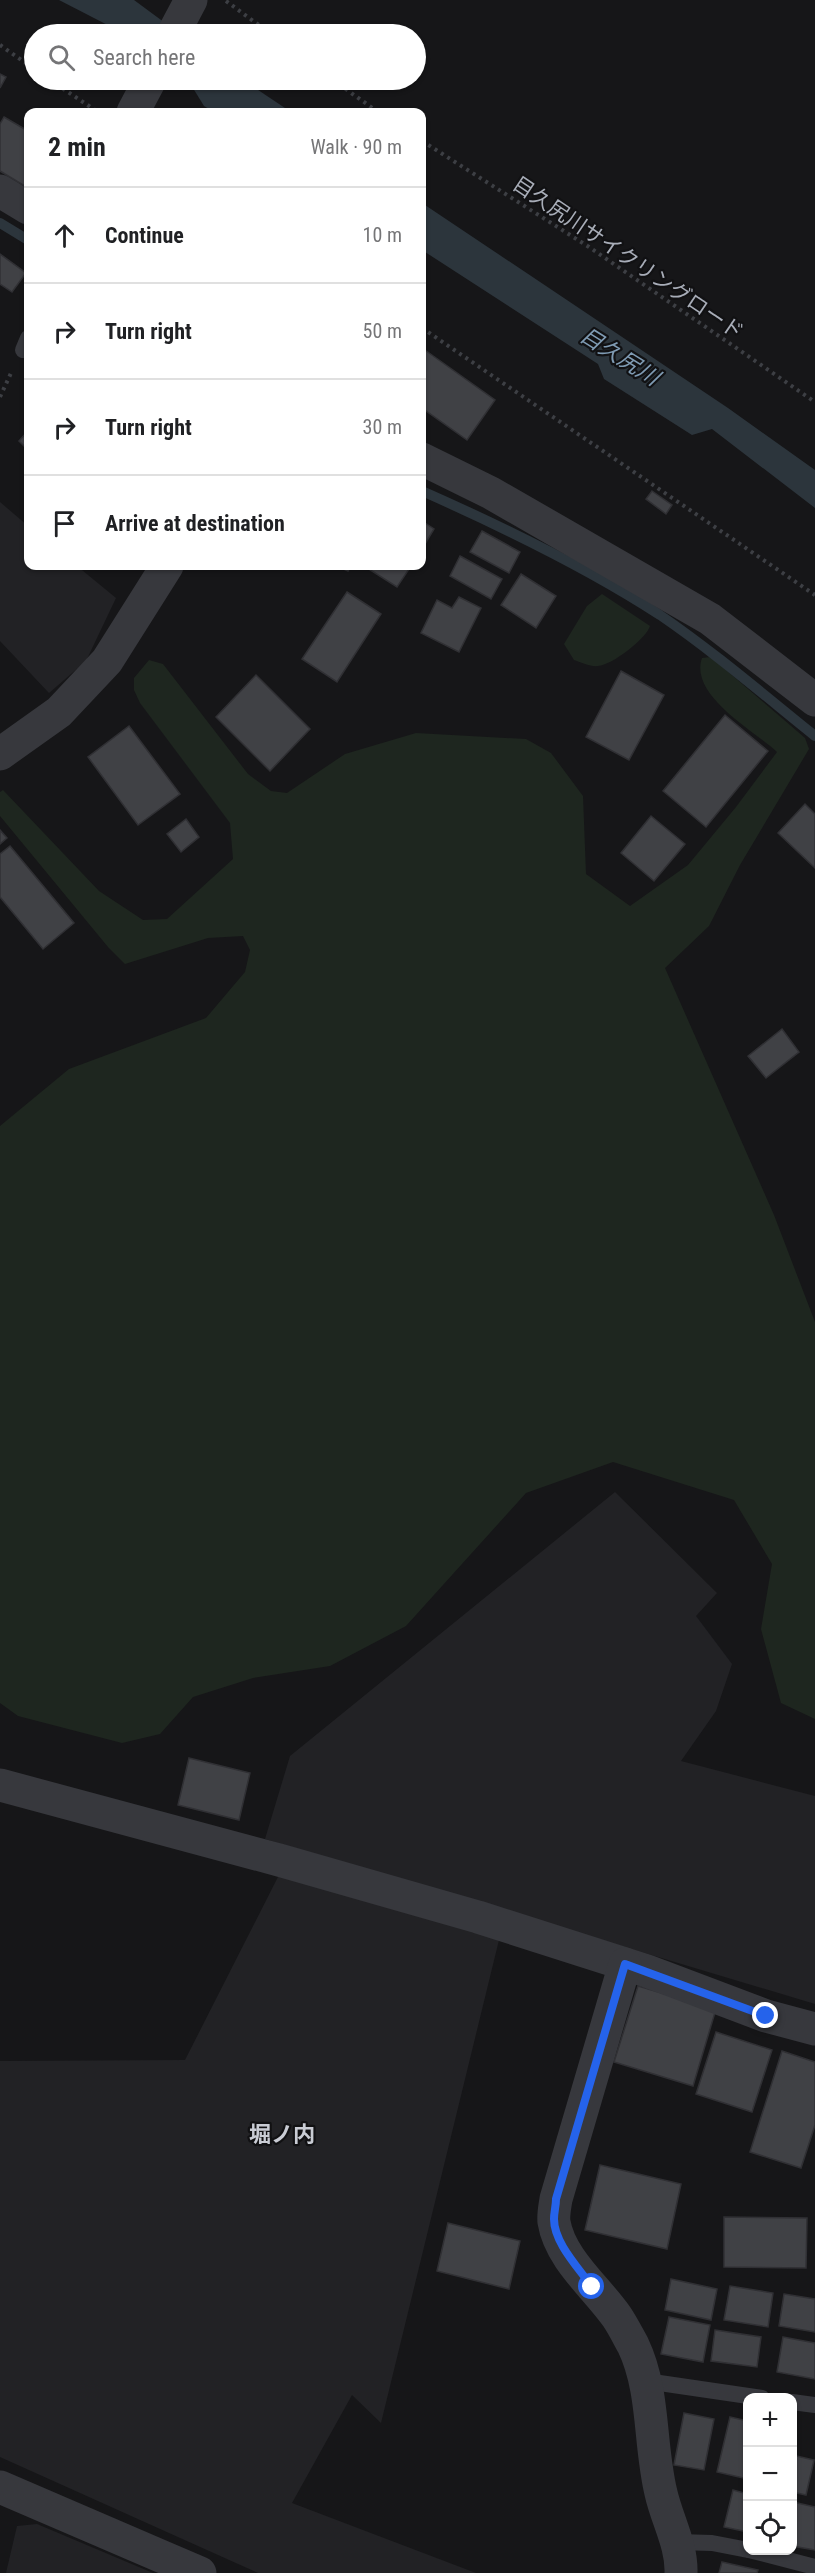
<!DOCTYPE html>
<html lang="en">
<head>
<meta charset="utf-8">
<style>
	:root { --surface:#fff; --page:#f2f2f2; --text:#202124; --muted:#757577; --line:#e0e0e0 }
	body { margin:0; font-family:"Roboto Condensed","Noto Sans JP",sans-serif; background:var(--page); color:var(--text) }
	.controls { position:absolute; right:18px; bottom:18px; display:grid; overflow:hidden; border-radius:12px; box-shadow:0 2px 4px #0004 }
	.controls button { width:54px; height:54px; display:grid; place-items:center; padding:0; border:0; border-bottom:2px solid var(--line); background:var(--surface); color:var(--text); font:30px sans-serif }
	.stop { position:absolute; width:18px; height:18px; margin:-14px; border:4px solid #2563eb; border-radius:50%; background:#fff }
	.stop.end { background:#2563eb; border-color:#fff; box-shadow:0 2px 6px #0008 }
	.list { margin:0; padding:0; list-style:none }
	h2 { display:flex; justify-content:space-between; align-items:center; height:78px; margin:0; padding:0 24px; font-size:26px }
	h2 small { font-size:20px; font-weight:400; color:var(--muted) }
	.list li { display:grid; grid-template-columns:39px 1fr auto; gap:18px; align-items:center; box-sizing:border-box; height:96px; padding:0 24px; border-top:2px solid var(--line) }
	.list b { display:block; font-size:22px; white-space:nowrap }
	.list em { font-size:20px; font-style:normal; color:var(--muted) }
	.icon { flex:none; width:33px; height:33px; fill:none; stroke:currentColor; stroke-width:2; stroke-linecap:round; stroke-linejoin:round }
	.map { position:relative; flex:none; width:815px; height:2573px; overflow:hidden }
	.search { position:absolute; background:var(--surface); box-shadow:0 2px 4px #0004; left:24px; top:24px; width:402px; height:66px; display:flex; align-items:center; gap:15px; box-sizing:border-box; padding:0 21px; border-radius:33px; color:var(--muted); font-size:22px }
	.panel { position:absolute; background:var(--surface); box-shadow:0 2px 4px #0004; left:24px; top:108px; width:402px; height:462px; border-radius:12px }
	.map>svg:first-child { display:block }
</style>
</head>
<body>
<div class="map">
<svg width="815" height="2573" viewBox="0 0 815 2573">
	<rect width="100%" height="100%" fill="#161618"/>
	<g fill="#222225">
		<polygon points="0,502 28,526 28,566 77,566 116,598 86,661 49,693 0,641"/>
		<polygon points="615,1492 717,1593 696,1616 732,1664 716,1711 681,1761 815,1796 815,2004 265,1839 290,1756"/>
		<polygon points="281,1871 499,1940 381,2423 352,2395 292,2503 476,2573 258,2573 0,2457 0,2061 185,2060"/>
		<polygon points="37,2524 153,2573 6,2573 17,2526"/>
	</g>
	<g fill="#1e261f">
		<path d="M602 594 650 626C646 639 612 665 598 666 591 667 580 662 574 660L564 644 587 606Z"/>
		<path d="M711 657 805 738 809 749 740 865 709 926 665 968 774 1215 815 1322V1719L781 1703 761 1629 772 1564 734 1500 613 1462 526 1493 406 1626 330 1666 253 1678 193 1697 160 1734 122 1743 18 1716 0 1703V1126L69 1069 206 1018 245 972 250 950 243 936 208 938 125 964 108 947 0 816V792L3 790 99 891 143 920 167 919 233 859 230 823 140 703 134 690V678L149 660 163 664 248 774 271 791 287 793 345 754 416 733 526 739 551 753 583 796 586 874 630 906 688 865 736 807 777 752C753 730 689 695 702 658Z"/>
	</g>
	<g fill="#2c353c">
		<polygon points="59,0 134,0 180,34 125,34"/>
		<polygon points="188,80 243,80 291,112 214,112 204,106"/>
		<polygon points="422,203 728,408 815,470 815,508 712,429 692,435 604,379 598,364 422,250"/>
	</g>
	<g fill="none" stroke-linecap="round" stroke-linejoin="round">
		<g stroke="#2c353c" stroke-width="10">
			<polyline points="0,223 28,240"/>
			<path d="M422 491C501 526 588 568 660 615 714 652 764 695 815 736"/>
		</g>
	</g>
	<g fill="#404145" stroke="#303034" stroke-width="1.5">
		<polygon points="0,74 6,77 0,88"/>
		<polygon points="4,117 28,131 28,188 0,171 0,124"/>
		<polygon points="0,254 26,273 12,292 0,284"/>
		<polygon points="422,348 495,400 467,440 422,408"/>
		<polygon points="28,431 28,450 19,441"/>
		<polygon points="652,491 672,505 666,514 646,499"/>
		<polygon points="422,521 434,529 422,549"/>
		<polygon points="482,531 520,552 509,573 470,552"/>
		<polygon points="460,556 502,579 491,599 450,576"/>
		<polygon points="337,566 351,566 348,571"/>
		<polygon points="364,566 411,566 397,587"/>
		<polygon points="521,574 556,596 536,628 501,605"/>
		<polygon points="347,592 381,614 337,682 302,659"/>
		<polygon points="459,597 481,608 459,652 421,633 437,600 452,608"/>
		<polygon points="621,671 664,695 629,760 586,737"/>
		<polygon points="256,675 310,729 270,771 216,717"/>
		<polygon points="725,715 768,751 706,827 663,791"/>
		<polygon points="129,726 180,794 138,825 88,757"/>
		<polygon points="805,804 815,814 815,868 778,833"/>
		<polygon points="651,816 685,844 654,881 621,853"/>
		<polygon points="186,819 199,837 181,852 167,834"/>
		<polygon points="0,830 7,838 0,844"/>
		<polygon points="10,846 74,923 43,949 0,897 0,854"/>
		<polygon points="782,1029 799,1052 766,1078 748,1056"/>
		<polygon points="189,1758 250,1773 239,1820 178,1805"/>
		<polygon points="638,1986 716,2009 693,2086 614,2062"/>
		<polygon points="716,2032 772,2050 752,2112 696,2094"/>
		<polygon points="782,2051 815,2062 815,2125 801,2168 750,2152"/>
		<polygon points="600,2165 681,2184 667,2249 585,2230"/>
		<polygon points="724,2217 807,2218 806,2268 724,2267"/>
		<polygon points="448,2223 520,2241 509,2289 437,2271"/>
		<polygon points="671,2279 717,2289 711,2320 665,2310"/>
		<polygon points="730,2286 773,2293 768,2327 724,2320"/>
		<polygon points="784,2294 815,2299 815,2332 779,2326"/>
		<polygon points="669,2317 710,2325 703,2362 661,2354"/>
		<polygon points="715,2330 761,2337 757,2367 711,2361"/>
		<polygon points="783,2337 815,2343 815,2379 777,2372"/>
		<polygon points="684,2413 714,2419 704,2470 674,2465"/>
		<polygon points="730,2417 748,2421 748,2479 717,2472"/>
		<polygon points="792,2455 814,2460 806,2495 792,2492"/>
		<polygon points="733,2490 748,2494 748,2532 724,2527"/>
		<polygon points="793,2502 815,2507 815,2550 792,2546"/>
		<polygon points="722,2562 758,2570 757,2573 719,2573"/>
	</g>
	<g fill="none" stroke-linecap="round" stroke-linejoin="round">
		<g stroke="#3d3f44" stroke-width="4" stroke-dasharray="3 4.5" stroke-linecap="butt">
			<polyline points="226,1 271,34"/>
			<polyline points="0,45 34,69"/>
			<polyline points="50,80 98,112"/>
			<polyline points="333,80 378,112"/>
			<polyline points="422,141 589,247 815,402"/>
			<polyline points="422,328 815,595"/>
			<polyline points="0,397 11,373"/>
		</g>
		<g stroke="#37383d" stroke-width="16">
			<polyline points="23,350 28,338"/>
			<polyline points="646,2381 762,2398"/>
			<polyline points="792,2402 815,2405"/>
			<polyline points="677,2542 712,2543 748,2550"/>
			<polyline points="749,2550 815,2567"/>
		</g>
		<g stroke="#37383d" stroke-width="33">
			<polyline points="173,34 191,0"/>
			<polyline points="133,112 150,80"/>
			<polyline points="0,191 28,208"/>
			<polyline points="422,459 491,493 710,619 815,700"/>
			<polyline points="0,754 59,712 107,661 167,566"/>
			<polyline points="0,1785 279,1860 478,1917 647,1971 766,2016 815,2029"/>
			<path d="M625 1964 556 2199C555 2206 553 2215 554 2222 560 2259 597 2288 617 2317 623 2326 628 2336 633 2345 655 2391 649 2444 661 2493 667 2520 682 2545 681 2573"/>
			<polyline points="0,2487 200,2573"/>
		</g>
	</g>
	<g fill="none" stroke-linecap="round" stroke-linejoin="round">
		<path stroke="#2563eb" stroke-width="8" d="M592 2287C579 2268 554 2243 554 2219 554 2212 556 2206 556 2199L625 1964 766 2016"/>
	</g>
	<g text-anchor="middle" stroke-width="4.5" stroke-linejoin="round" paint-order="stroke">
		<g font-size="21" fill="#a8adb8" stroke="#111113">
			<text transform="translate(628 258) rotate(34)" y="7">目久尻川サイクリングロード</text>
		</g>
		<g font-size="22" font-style="italic" fill="#7f9bb3" stroke="#111113">
			<text transform="translate(620 356) rotate(32)" y="8">目久尻川</text>
		</g>
		<g font-size="22" font-weight="bold" fill="#c9ccd4" stroke="#111113">
			<text x="282" y="2142">堀ノ内</text>
		</g>
	</g>
</svg>
<div class="controls">
<button>+</button>
<button>−</button>
<button><svg class="icon" aria-label="locate" viewBox="0 0 24 24"><circle cx="12" cy="12" r="6"/><path d="M12 2v4M12 18v4M2 12h4M18 12h4"/></svg></button>
</div>
<div class="stop" style="left:592px;top:2287px"></div>
<div class="stop end" style="left:766px;top:2016px"></div>
<div class="search"><svg class="icon" aria-label="search" viewBox="0 0 24 24"><circle cx="10" cy="10" r="6"/><path d="M15 15l6 6"/></svg>Search here</div>
<section class="panel">
<h2>2 min<small>Walk · 90 m</small></h2>
<ul class="list">
<li><svg class="icon" aria-label="ahead" viewBox="0 0 24 24"><path d="M12 20V5M6 11l6-6 6 6"/></svg><div><b>Continue</b></div><em>10 m</em></li>
<li><svg class="icon" aria-label="right" viewBox="0 0 24 24"><path d="M7 20v-9h11M14 6l5 5-5 5"/></svg><div><b>Turn right</b></div><em>50 m</em></li>
<li><svg class="icon" aria-label="right" viewBox="0 0 24 24"><path d="M7 20v-9h11M14 6l5 5-5 5"/></svg><div><b>Turn right</b></div><em>30 m</em></li>
<li><svg class="icon" aria-label="arrive" viewBox="0 0 24 24"><path d="M6 21V4h12l-3 4 3 4H6"/></svg><div><b>Arrive at destination</b></div></li>
</ul>
</section>
</div>
</body>
</html>
